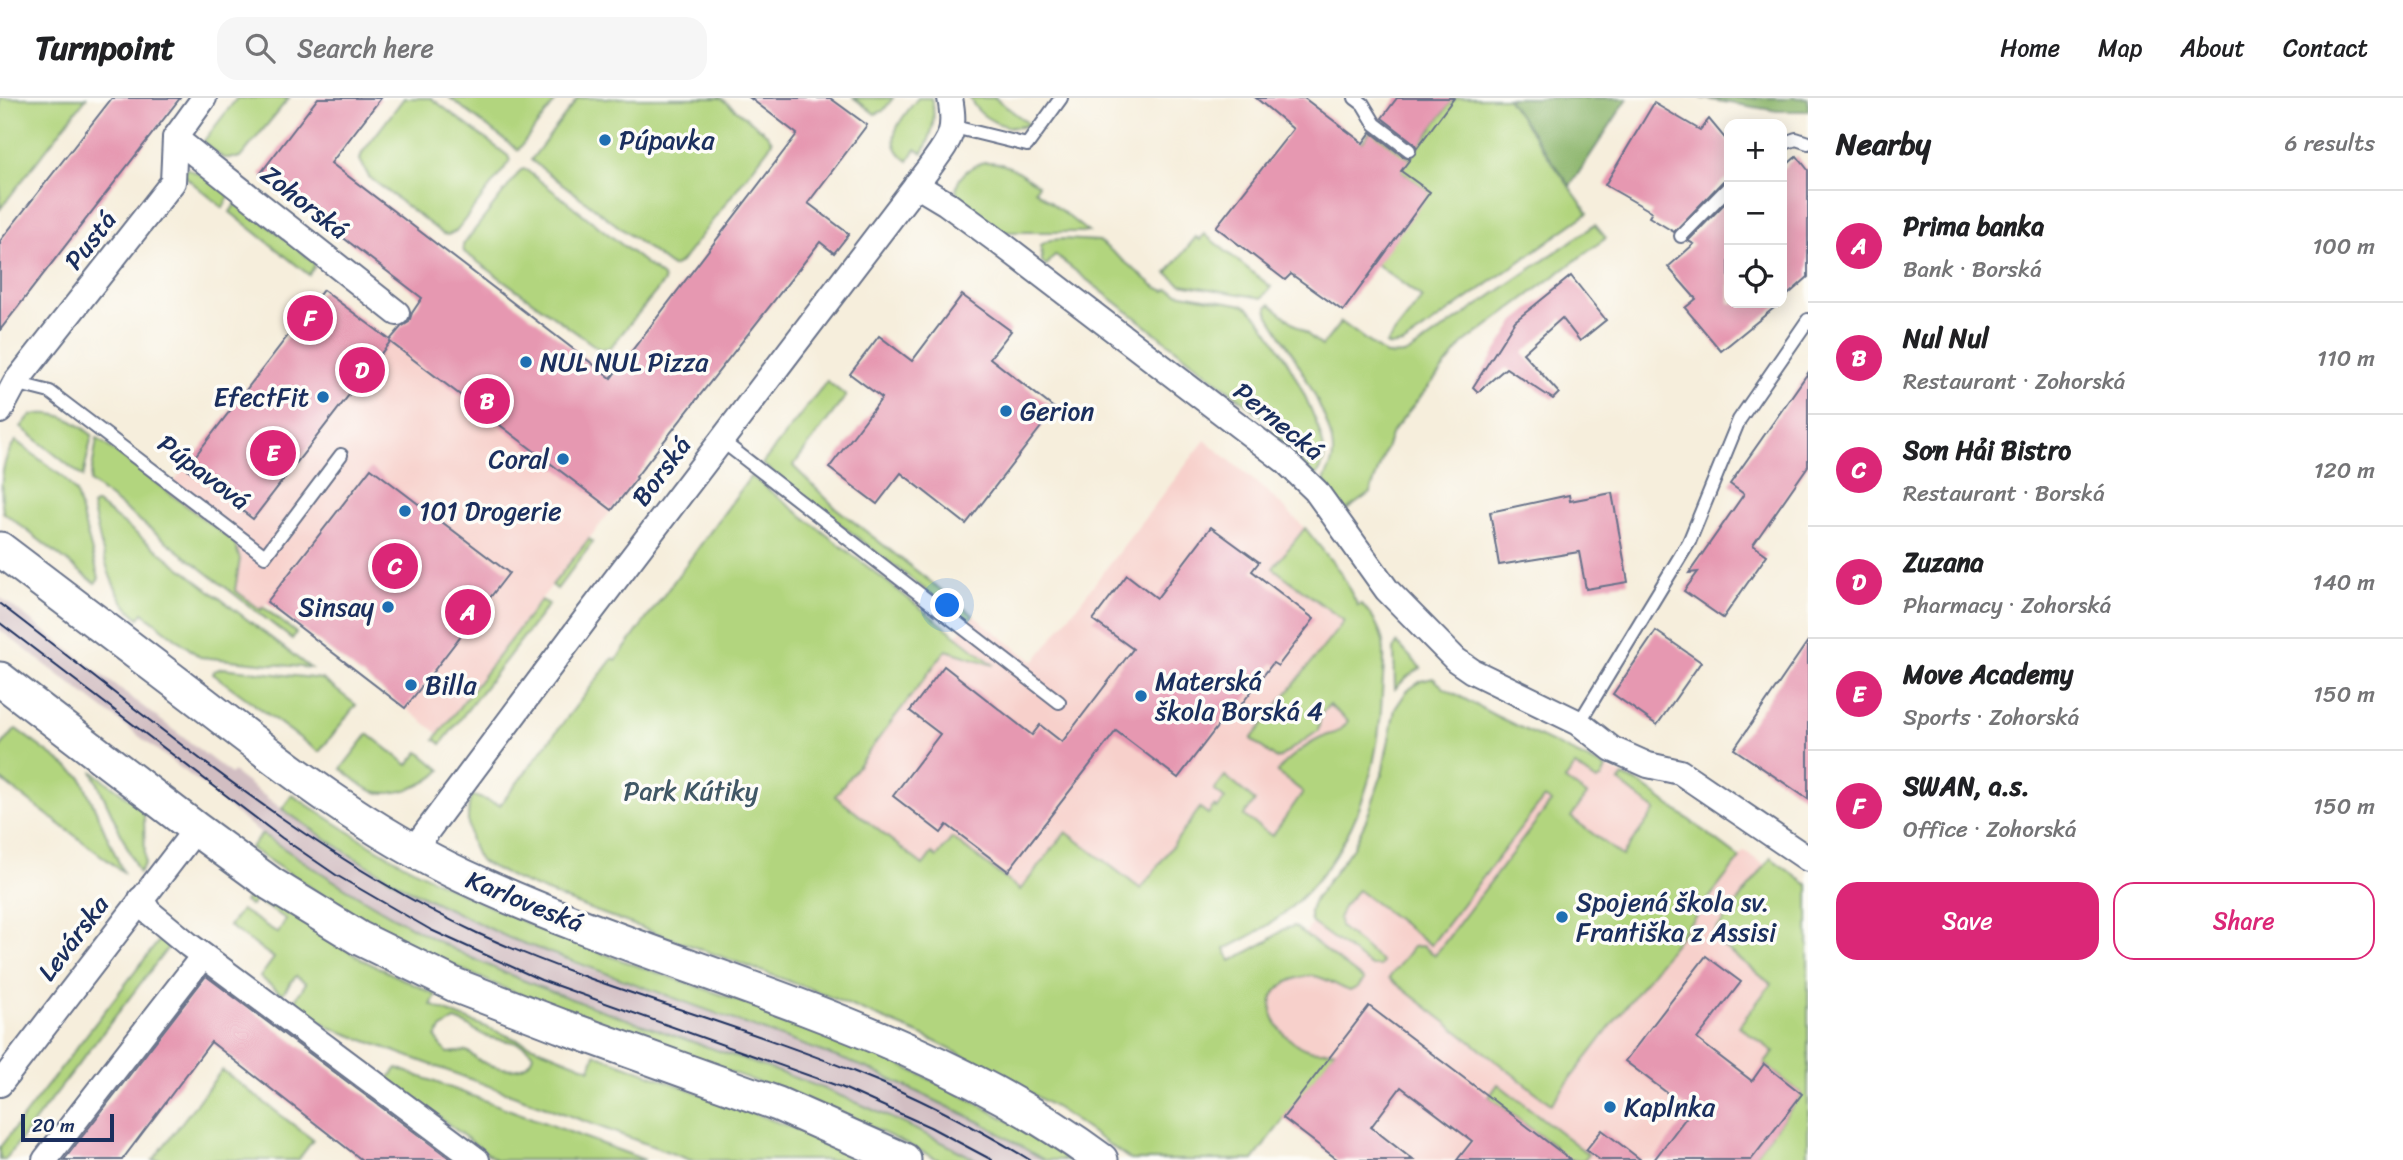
<!DOCTYPE html>
<html lang="en">
<head>
<meta charset="utf-8">
<style>
	:root { --surface:#fff; --page:#f6f6f6; --text:#202124; --muted:#757577; --line:#e0e0e0; --accent:#db2777 }
	body { margin:0; font-family:Sriracha,sans-serif; background:var(--page); color:var(--text) }
	.controls { position:absolute; right:21px; top:21px; display:grid; overflow:hidden; border-radius:14px; box-shadow:0 4px 18px #0003 }
	.controls button { width:63px; height:63px; display:grid; place-items:center; padding:0; border:0; border-bottom:2px solid var(--line); background:var(--surface); color:var(--text); font:35px sans-serif }
	.scale { position:absolute; left:21px; bottom:18px; width:93px; box-sizing:border-box; padding-left:7px; border:4px solid #1b2f5e; border-top:0; font-size:19px; line-height:24px; white-space:nowrap; color:#1b2f5e; -webkit-text-stroke:5px #fdfcf7; paint-order:stroke }
	.you { position:absolute; left:948px; top:508px; width:24px; height:24px; margin:-18px; border:5px solid #fff; border-radius:50%; background:#1a73e8; box-shadow:0 0 0 10px #1a73e833 }
	.badge { display:grid; place-items:center; width:46px; height:46px; border-radius:50%; background:var(--accent); color:#fff; font-size:23px; font-weight:700 }
	.pin { position:absolute; translate:-50% -50%; border:4px solid #fff; box-shadow:0 2px 7px #0006 }
	.list { margin:0; padding:0; list-style:none }
	h2 { display:flex; justify-content:space-between; align-items:center; height:91px; margin:0; padding:0 28px; font-size:30px }
	h2 small { font-size:23px; font-weight:400; color:var(--muted) }
	.list li { display:grid; grid-template-columns:46px 1fr auto; gap:21px; align-items:center; box-sizing:border-box; height:112px; padding:0 28px; border-top:2px solid var(--line) }
	.list b { display:block; font-size:26px; white-space:nowrap }
	.list p { margin:0; font-size:23px; white-space:nowrap; color:var(--muted) }
	.list em { font-size:23px; font-style:normal; color:var(--muted) }
	.actions { display:flex; gap:14px; padding:21px 28px }
	.actions a { flex:1; padding:16px 0; border:2px solid var(--accent); border-radius:21px; text-align:center; font-size:24px; color:var(--accent) }
	.actions .main { background:var(--accent); color:#fff }
	.icon { flex:none; width:38px; height:38px; fill:none; stroke:currentColor; stroke-width:2; stroke-linecap:round; stroke-linejoin:round }
	.map { position:relative; flex:none; width:1808px; height:1062px; overflow:hidden }
	header { display:flex; align-items:center; gap:42px; box-sizing:border-box; height:98px; padding:0 35px; background:var(--surface); border-bottom:2px solid var(--line) }
	header strong { font-size:33px }
	nav { display:flex; gap:38px; margin-inline-start:auto; font-size:24px }
	.search { width:490px; height:63px; background:var(--page); display:flex; align-items:center; gap:18px; box-sizing:border-box; padding:0 24px; border-radius:21px; color:var(--muted); font-size:26px }
	main { display:flex }
	aside { flex:1; background:var(--surface) }
	.map>svg:first-child { display:block }
</style>
</head>
<body>
<header>
<strong>Turnpoint</strong>
<div class="search"><svg class="icon" aria-label="search" viewBox="0 0 24 24"><circle cx="10" cy="10" r="6"/><path d="M15 15l6 6"/></svg>Search here</div>
<nav><a>Home</a><a>Map</a><a>About</a><a>Contact</a></nav>
</header>
<main>
<div class="map">
<svg width="1808" height="1062" viewBox="0 0 1808 1062">
	<rect width="100%" height="100%" fill="#fdfcf7"/>
	<filter id="ink" filterUnits="userSpaceOnUse"><feTurbulence type="fractalNoise" baseFrequency=".0143" numOctaves="2"/><feDisplacementMap in="SourceGraphic" scale="14" xChannelSelector="R" yChannelSelector="G"/><feConvolveMatrix kernelMatrix="1 2 1 2 8 2 1 2 1" color-interpolation-filters="sRGB"/></filter>
	<filter id="wash" filterUnits="userSpaceOnUse"><feTurbulence type="fractalNoise" baseFrequency=".00686" numOctaves="4" result="noise"/><feDisplacementMap in="SourceGraphic" scale="28" xChannelSelector="R" yChannelSelector="G"/><feGaussianBlur stdDeviation="1.57" result="paint"/><feColorMatrix in="noise" values="0 0 0 0 0 0 0 0 0 0 0 0 0 0 0 0 0 1.4 0 .05"/><feComposite in="paint" operator="in"/></filter>
	<g filter="url(#wash)">
		<rect width="100%" height="100%" fill="#f6eedc"/>
		<g fill="#f7d0cb">
			<polygon points="323,192 390,242 414,211 637,380 538,505 439,636 268,504 261,512 235,492 240,461 167,393"/>
			<polygon points="1205,342 1268,394 1298,423 1341,475 1356,697 1059,874 835,698 973,517 1034,564"/>
			<polygon points="1433,580 1444,590 1496,618 1641,686 1739,759 1744,753 1808,797 1808,1041 1792,1062 1338,1062 1283,1020 1270,1038 1212,886 1303,838 1314,823 1371,732 1407,593 1421,583"/>
		</g>
		<polygon fill="#d2bec2" points="0,499 231,676 233,674 282,711 463,819 564,862 869,971 982,1025 1044,1062 977,1062 913,1029 821,990 514,879 398,823 343,791 262,736 215,699 216,697 0,532"/>
		<g fill="#b2d57e" stroke="#66826e" stroke-width="2" fill-rule="evenodd">
			<polygon points="0,0 86,0 0,111"/>
			<polygon points="237,0 289,0 240,60 223,60 203,44"/>
			<polygon points="404,0 431,0 508,58 510,63 456,133 448,137 443,136 369,79 360,62 362,55"/>
			<polygon points="450,0 558,0 518,52"/>
			<polygon points="578,0 721,0 767,36 772,43 769,49 680,165 672,169 531,62"/>
			<polygon points="854,0 893,0 883,13 875,16"/>
			<path d="M918 0H931C937 20 932 37 923 55L916 51 908 63C879 42 903 19 918 0Z"/>
			<path d="M970 0H995L1029 26C1010 36 978 20 970 0Z"/>
			<polygon points="1457,0 1507,0 1588,115 1403,246 1389,248 1386,246 1422,200 1376,166 1429,94 1362,44 1371,32 1410,60 1451,4"/>
			<path d="M984 64C1006 63 1021 75 1038 87L1035 92 1088 134H1002L957 99C953 81 968 69 984 64Z"/>
			<polygon points="186,70 204,78 230,97 223,110 188,81 183,75"/>
			<polygon points="525,71 663,179 664,184 610,250 599,251 464,154 463,147 521,72"/>
			<polygon points="236,105 240,105 314,164 314,169 309,177 230,114"/>
			<path d="M1595 127 1606 140 1463 246 1392 334 1370 395 1345 413 1324 383C1327 375 1333 366 1333 357 1335 323 1288 247 1269 218L1267 209 1270 206 1322 248 1341 224 1386 257 1407 256Z"/>
			<polygon points="1204,136 1271,189 1262,200 1181,186 1167,175 1196,139 1200,142"/>
			<path d="M1062 141 1099 143 1156 189 1165 193 1169 191 1177 195 1244 207C1271 222 1321 322 1324 353 1325 362 1322 371 1316 378L1269 339 1276 329 1055 157 1046 168 1042 164 1041 147 1050 142Z"/>
			<polygon points="827,283 846,298 793,368 836,410 973,517 967,524 762,366"/>
			<path d="M38 316C62 314 74 323 92 337L83 379 21 329 30 318Z"/>
			<polygon points="97,340 234,444 240,461 235,492 261,512 263,509 296,535 292,541 90,384"/>
			<path d="M16 343 64 380 76 395 99 480 95 485 3 414C0 390 0 362 16 343Z"/>
			<path d="M751 378 994 567 946 552 835 698 923 767 932 755 937 759 952 740 1020 792 1066 734 1141 791 1200 710 1208 716 1214 708 1217 711 1225 701 1214 692 1225 678 1255 703 1244 718 1272 738 1303 694 1277 674C1287 661 1306 647 1321 640 1337 632 1335 640 1348 623L1329 607 1321 616 1318 633 1277 661 1251 641 1344 523 1273 470 1305 430 1341 475 1358 508 1362 506C1391 539 1384 555 1382 596 1379 678 1352 756 1288 812 1270 828 1247 840 1225 851L1231 863 1268 843 1284 831 1294 828 1364 882 1358 889 1350 893C1338 889 1327 880 1314 878 1305 877 1296 880 1288 884 1252 902 1281 944 1309 952 1318 954 1326 953 1336 952L1253 1062H1131L1058 1011 981 967 926 939 813 892 587 810 515 781 480 763C468 745 465 718 471 697L500 707 613 560 616 562 625 550Z"/>
			<path d="M95 406H98L310 570 200 559 143 515 139 520C106 494 102 446 92 408Z"/>
			<polygon points="589,441 593,444 557,491 552,487"/>
			<polygon points="541,502 549,506 441,646 435,641"/>
			<polygon points="1397,545 1421,570 1407,579 1395,591 1394,550"/>
			<polygon points="222,570 322,581 356,607 319,654 213,576 214,573"/>
			<path d="M1433 580 1444 590 1496 618 1606 670 1602 680 1597 683 1575 668 1565 682 1587 697 1571 719 1622 758 1655 712 1619 684 1623 678 1641 686 1740 760 1551 1006 1389 880 1413 849 1423 848 1435 857 1551 704 1544 700 1431 847 1358 792C1348 803 1334 814 1341 830L1380 862 1382 865 1380 868H1371L1312 825C1308 816 1310 810 1315 801L1353 749 1367 720 1382 676 1395 611 1407 593 1421 583Z"/>
			<polygon points="16,631 81,679 123,774 0,681 0,649"/>
			<path d="M368 636 408 667 419 654 441 672C427 688 389 702 368 691 359 686 350 677 341 671Z"/>
			<polygon points="92,673 138,707 144,717 145,765 139,775"/>
			<path d="M292 697C323 717 354 738 386 756 441 788 500 814 558 838 613 861 672 879 728 899 848 941 966 990 1071 1062H1044L982 1025 869 971 509 840 408 791 350 757 282 711Z"/>
			<path d="M262 736C343 790 424 842 515 879 616 921 722 951 824 991 876 1012 927 1036 977 1062H939L844 1016 503 890 402 845 337 807 250 750Z"/>
			<polygon points="1771,760 1808,787 1808,1062 1751,1062 1802,996 1764,966 1774,954 1739,928 1771,886 1711,839"/>
			<path d="M252 792 363 862 436 897 431 907 590 971 595 956 828 1043 866 1062H690L331 930 293 905 306 885 296 878 282 896 260 879 274 860 229 828 241 812 278 835 286 821 255 802 251 808 244 804ZM455 922C467 925 474 933 486 938 503 945 521 940 533 956 528 978 497 971 480 963 476 961 472 956 467 953L448 955 439 946 436 939 441 931Z"/>
			<polygon points="161,840 170,847 5,1062 0,1062 0,1049"/>
			<polygon points="397,970 645,1062 496,1062 388,981"/>
			<polygon points="222,972 313,1042 298,1062 153,1062"/>
			<polygon points="1498,986 1588,1056 1584,1062 1546,1062 1555,1049 1489,999"/>
		</g>
		<g fill="#8db66d" stroke="#547266" stroke-width="2">
			<polygon points="1507,0 1628,0 1570,88"/>
			<polygon points="1700,0 1808,0 1808,13 1777,13"/>
		</g>
		<g id="blocks">
			<g fill="#e698b1">
				<polygon points="112,0 180,0 0,232 0,143"/>
				<polygon points="318,0 381,0 331,65 611,280 797,36 750,0 830,0 867,27 808,105 849,136 834,155 820,144 636,379 637,380 612,412 390,244 253,421 186,370 323,192 390,242 401,229 409,224 412,215 422,200 260,76"/>
				<polygon points="1256,0 1304,0 1363,45 1371,34 1404,59 1410,61 1401,73 1430,94 1343,213 1291,176 1285,182 1216,129 1293,31"/>
				<polygon points="1397,0 1454,0 1417,50 1414,45 1382,20"/>
				<polygon points="1654,5 1700,32 1709,21 1729,45 1729,80 1723,83 1674,134 1649,119 1652,114 1605,87"/>
				<polygon points="1797,58 1808,72 1808,179 1782,202 1782,71"/>
				<polygon points="1729,101 1729,205 1780,205 1721,253 1685,210 1696,201 1668,169 1694,146 1688,143"/>
				<polygon points="1571,178 1606,222 1580,243 1562,220 1523,255 1559,295 1553,301 1506,270 1478,294 1473,289 1515,223"/>
				<polygon points="962,197 1011,233 990,260 1055,311 966,426 901,375 877,406 829,370 882,300 850,276 879,238 912,263"/>
				<polygon points="1808,275 1808,368 1753,447 1767,457 1723,520 1684,493 1698,474 1689,475 1744,396 1730,386"/>
				<polygon points="371,370 509,475 405,610 267,504"/>
				<polygon points="1612,395 1628,484 1586,491 1579,454 1499,467 1490,414 1569,397 1570,403"/>
				<polygon points="1211,429 1259,464 1252,473 1314,521 1278,568 1273,565 1228,624 1224,620 1178,680 1116,633 1008,773 947,727 941,735 893,698 940,636 910,613 944,568 1032,637 1040,627 1062,644 1133,551 1093,522 1127,477 1157,500"/>
				<polygon points="1656,533 1701,564 1657,627 1613,596"/>
				<polygon points="1808,543 1808,701 1734,651"/>
				<polygon points="1706,858 1741,884 1697,941 1752,983 1764,966 1802,996 1751,1062 1654,1062 1691,1013 1625,963"/>
				<polygon points="206,878 452,1062 362,1062 211,944 122,1062 64,1062"/>
				<polygon points="1369,908 1489,999 1571,1062 1457,1062 1472,1043 1401,989 1371,1029 1413,1062 1338,1062 1283,1020"/>
				<polygon points="1602,1032 1641,1062 1600,1062 1586,1052"/>
			</g>
		</g>
	</g>
	<g filter="url(#ink)">
		<use href="#blocks" fill-opacity="0" stroke="#68728a" stroke-width="2"/>
		<g fill="none" stroke-linecap="round" stroke-linejoin="round">
			<g stroke="#68728a" stroke-width="16">
				<g id="lane">
					<polyline points="1355,0 1363,6 1375,26 1409,52"/>
					<polyline points="954,29 1027,47 1061,0"/>
					<polyline points="1782,46 1796,41 1808,45"/>
					<polyline points="1681,138 1729,89"/>
					<polyline points="15,285 50,294 265,458 341,357"/>
					<polyline points="722,343 1059,604"/>
					<polyline points="1579,625 1689,444 1739,322 1808,222"/>
				</g>
			</g>
			<g stroke="#68728a" stroke-width="28">
				<g id="street">
					<polyline points="175,40 397,215"/>
					<polyline points="916,87 946,105 999,144 1285,363 1316,393 1387,492 1456,562 1472,573 1579,625 1612,651 1648,667 1680,674 1808,761"/>
					<polyline points="0,313 15,285 173,84 175,40 204,0"/>
					<path d="M413 752 584 523 929 70C949 42 957 36 950 0"/>
					<polyline points="141,801 149,814 189,847 477,1062"/>
					<polyline points="0,986 196,731"/>
					<polyline points="45,1062 203,858"/>
				</g>
			</g>
			<g stroke="#68728a" stroke-width="37">
				<g id="secondary">
					<path d="M0 451C68 503 136 554 203 605 285 669 368 733 463 778 673 877 911 921 1101 1062"/>
					<polyline points="0,581 196,731 271,786 359,840 457,888 561,928 778,1006 904,1062"/>
				</g>
			</g>
			<use href="#lane" stroke="#fff" stroke-width="12"/>
			<use href="#street" stroke="#fff" stroke-width="24"/>
			<use href="#secondary" stroke="#fff" stroke-width="33"/>
			<g stroke="#1b2f5e" stroke-width="2">
				<path d="M0 506C154 623 301 752 477 835 599 891 731 923 855 974 916 998 974 1028 1030 1062"/>
				<polyline points="0,525 282,740 336,777 431,832 541,882 841,989 930,1029 992,1062"/>
			</g>
		</g>
	</g>
	<g fill="#1f6fb2" stroke="#fdfcf7" stroke-width="2.5">
		<circle cx="605" cy="42" r="7"/>
		<circle cx="526" cy="264" r="7"/>
		<circle cx="323" cy="299" r="7"/>
		<circle cx="1006" cy="313" r="7"/>
		<circle cx="563" cy="361" r="7"/>
		<circle cx="405" cy="413" r="7"/>
		<circle cx="388" cy="509" r="7"/>
		<circle cx="411" cy="587" r="7"/>
		<circle cx="1141" cy="598" r="7"/>
		<circle cx="1562" cy="819" r="7"/>
		<circle cx="1610" cy="1009" r="7"/>
	</g>
	<g text-anchor="middle" stroke-width="7" stroke-linejoin="round" paint-order="stroke">
		<g font-size="26" fill="#1b2f5e" stroke="#fdfcf7" text-anchor="start">
			<text x="619" y="51">Púpavka</text>
			<text x="540" y="273">NUL NUL Pizza</text>
			<text x="309" y="308" text-anchor="end">EfectFit</text>
			<text x="1020" y="322">Gerion</text>
			<text x="549" y="370" text-anchor="end">Coral</text>
			<text x="419" y="422">101 Drogerie</text>
			<text x="374" y="518" text-anchor="end">Sinsay</text>
			<text x="1155" y="592">Materská<tspan x="1155" dy="30">škola Borská 4</tspan></text>
			<text x="425" y="596">Billa</text>
			<text x="1576" y="813">Spojená škola sv.<tspan x="1576" dy="30">Františka z Assisi</tspan></text>
			<text x="1624" y="1018">Kaplnka</text>
		</g>
		<g font-size="26" fill="#1b2f5e" stroke="#fdfcf7">
			<text transform="translate(305 104) rotate(38)" y="9">Zohorská</text>
			<text transform="translate(90 142) rotate(-52)" y="9">Pustá</text>
			<text transform="translate(1279 323) rotate(39)" y="9">Pernecká</text>
			<text transform="translate(661 373) rotate(-53)" y="9">Borská</text>
			<text transform="translate(204 374) rotate(37)" y="9">Púpavová</text>
			<text transform="translate(525 803) rotate(22)" y="9">Karloveská</text>
			<text transform="translate(73 840) rotate(-53)" y="9">Levárska</text>
		</g>
		<g font-size="26" fill="#415866" stroke="#fdfcf7">
			<text x="691" y="702">Park Kútiky</text>
		</g>
	</g>
</svg>
<div class="controls">
<button>+</button>
<button>−</button>
<button><svg class="icon" aria-label="locate" viewBox="0 0 24 24"><circle cx="12" cy="12" r="6"/><path d="M12 2v4M12 18v4M2 12h4M18 12h4"/></svg></button>
</div>
<div class="scale">20 m</div>
<div class="you"></div>
<div class="pin badge" style="left:468px;top:514px">A</div>
<div class="pin badge" style="left:487px;top:303px">B</div>
<div class="pin badge" style="left:395px;top:468px">C</div>
<div class="pin badge" style="left:362px;top:272px">D</div>
<div class="pin badge" style="left:273px;top:355px">E</div>
<div class="pin badge" style="left:310px;top:220px">F</div>
</div>
<aside>
<h2>Nearby<small>6 results</small></h2>
<ul class="list">
<li><span class="badge">A</span><div><b>Prima banka</b><p>Bank · Borská</p></div><em>100 m</em></li>
<li><span class="badge">B</span><div><b>Nul Nul</b><p>Restaurant · Zohorská</p></div><em>110 m</em></li>
<li><span class="badge">C</span><div><b>Sơn Hải Bistro</b><p>Restaurant · Borská</p></div><em>120 m</em></li>
<li><span class="badge">D</span><div><b>Zuzana</b><p>Pharmacy · Zohorská</p></div><em>140 m</em></li>
<li><span class="badge">E</span><div><b>Move Academy</b><p>Sports · Zohorská</p></div><em>150 m</em></li>
<li><span class="badge">F</span><div><b>SWAN, a.s.</b><p>Office · Zohorská</p></div><em>150 m</em></li>
</ul>
<div class="actions"><a class="main">Save</a><a>Share</a></div>
</aside>
</main>
</body>
</html>
